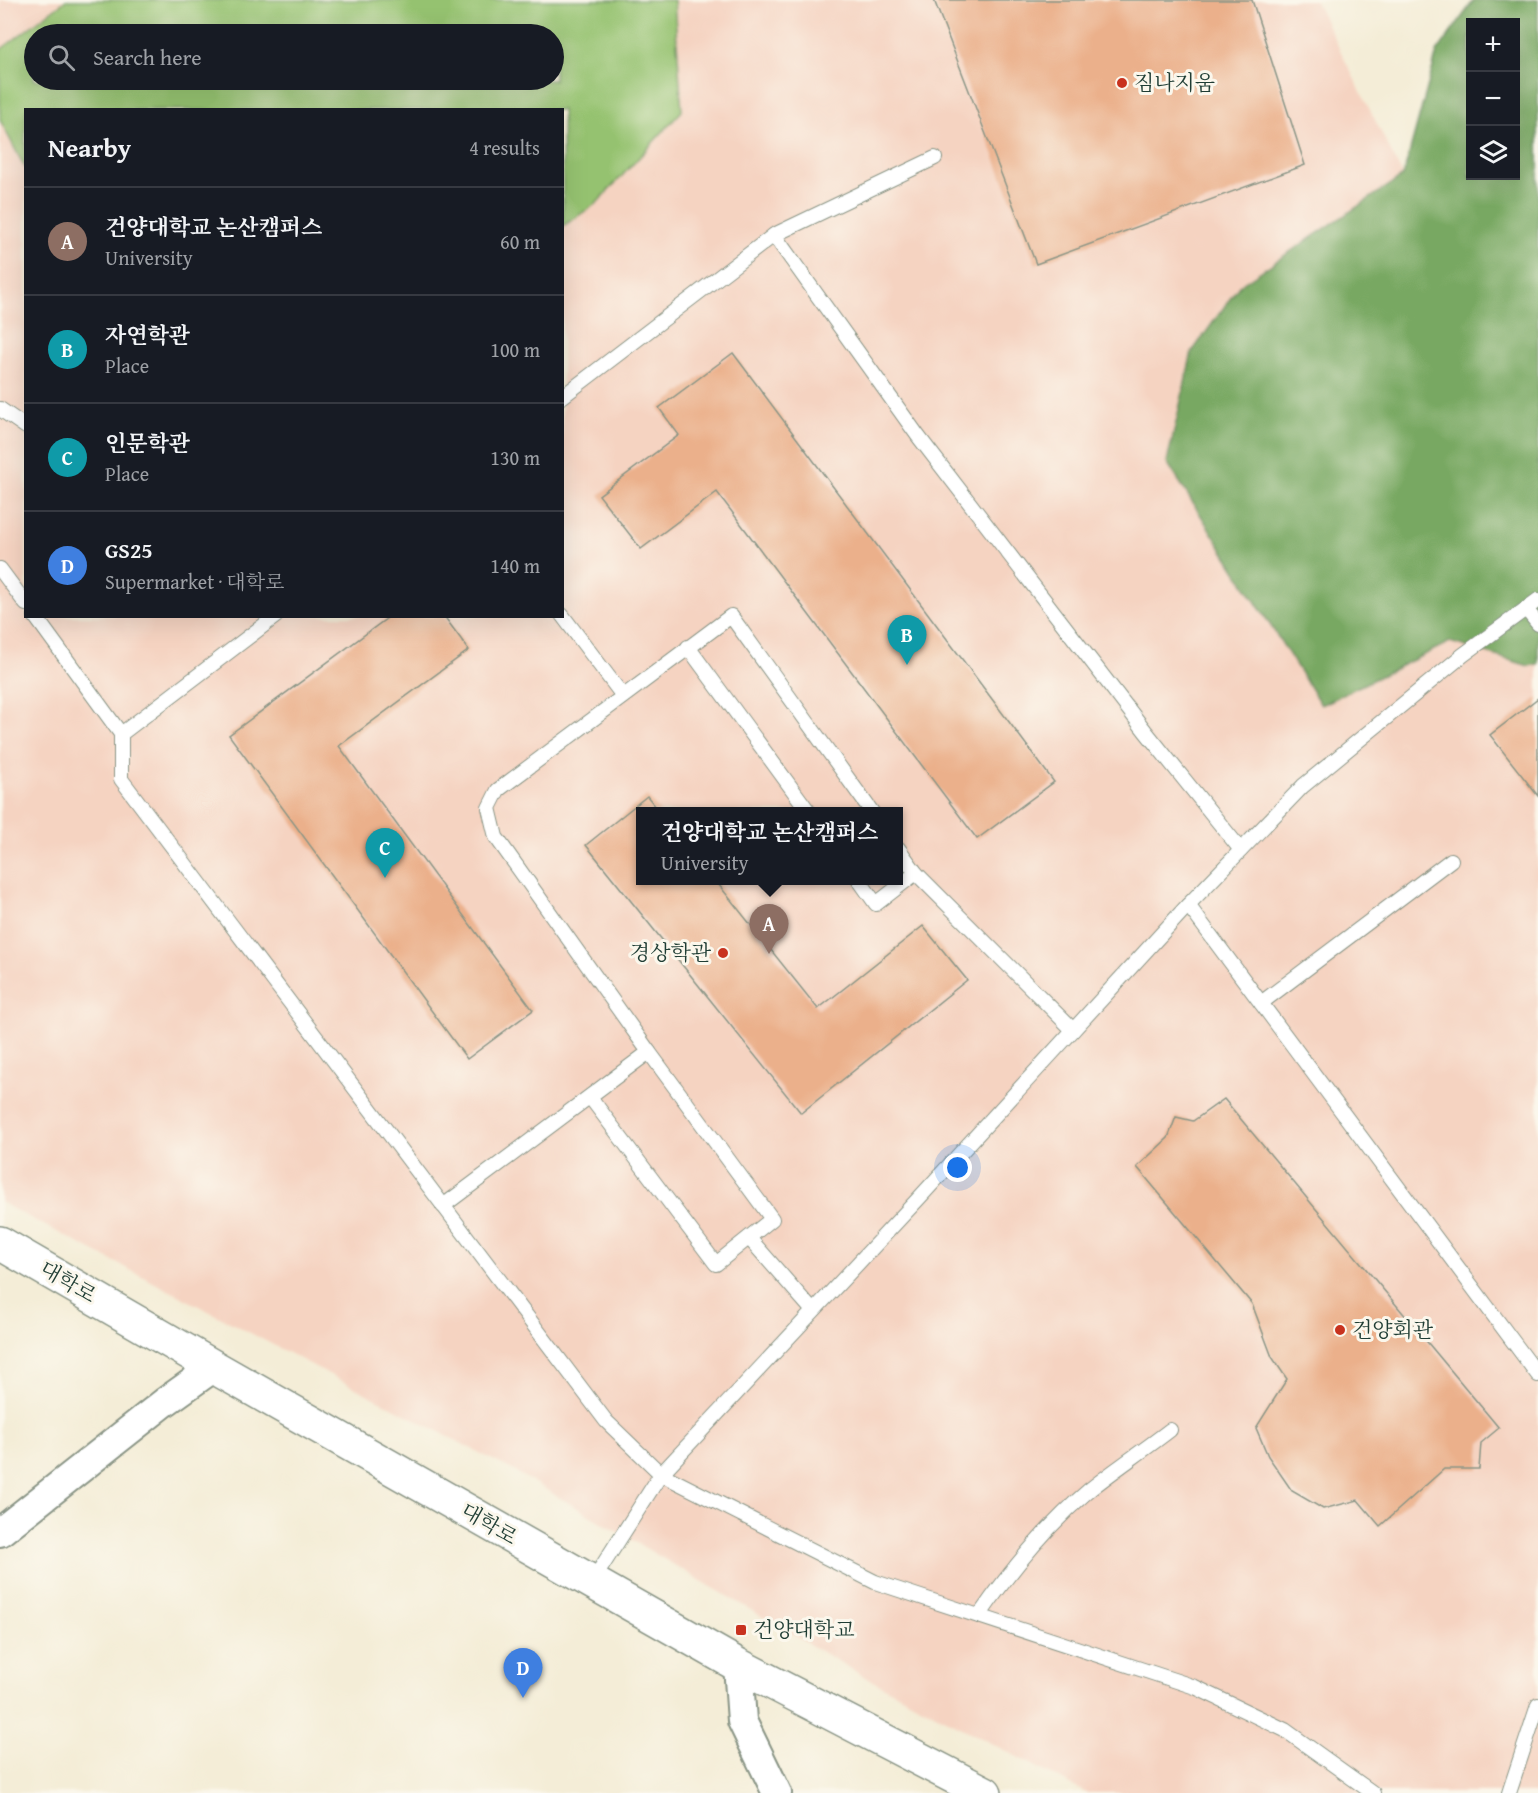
<!DOCTYPE html>
<html lang="en">
<head>
<meta charset="utf-8">
<style>
	:root { --surface:#171b24; --page:#242831; --text:#f1f3f6; --muted:#9ea1a6; --line:#363941; --accent:#2563eb }
	body { margin:0; font-family:"Gentium Book Plus","Noto Serif KR",serif; background:var(--page); color:var(--text) }
	.controls { position:absolute; right:18px; top:18px; display:grid; overflow:hidden; border-radius:0px; box-shadow:0 6px 24px #0002 }
	.controls button { width:54px; height:54px; display:grid; place-items:center; padding:0; border:0; border-bottom:2px solid var(--line); background:var(--surface); color:var(--text); font:30px sans-serif }
	.you { position:absolute; left:958px; top:1168px; width:21px; height:21px; margin:-15px; border:4px solid #fff; border-radius:50%; background:#1a73e8; box-shadow:0 0 0 9px #1a73e833 }
	.badge { display:grid; place-items:center; width:39px; height:39px; border-radius:50%; background:var(--accent); color:#fff; font-size:20px; font-weight:700 }
	.pin { position:absolute; translate:-50% -50px; filter:drop-shadow(0 2px 3px #0008) }
	.pin::after { content:''; position:absolute; top:32px; width:21px; height:18px; background:inherit; clip-path:polygon(0 0,100% 0,50% 100%) }
	.popup { position:absolute; left:636px; top:807px; width:267px; height:78px; box-sizing:border-box; display:grid; place-content:center; border-radius:0px; background:var(--surface); filter:drop-shadow(0 2px 4px #0005); font-size:20px; white-space:nowrap; color:var(--muted) }
	.popup b { font-size:22px; color:var(--text) }
	.popup::after { content:''; position:absolute; left:50%; top:100%; margin-left:-12px; border:12px solid transparent; border-top-color:var(--surface) }
	.list { margin:0; padding:0; list-style:none }
	h2 { display:flex; justify-content:space-between; align-items:center; height:78px; margin:0; padding:0 24px; font-size:26px }
	h2 small { font-size:20px; font-weight:400; color:var(--muted) }
	.list li { display:grid; grid-template-columns:39px 1fr auto; gap:18px; align-items:center; box-sizing:border-box; height:108px; padding:0 24px; border-top:2px solid var(--line) }
	.list b { display:block; font-size:22px; white-space:nowrap }
	.list p { margin:0; font-size:20px; white-space:nowrap; color:var(--muted) }
	.list em { font-size:20px; font-style:normal; color:var(--muted) }
	.icon { flex:none; width:33px; height:33px; fill:none; stroke:currentColor; stroke-width:2; stroke-linecap:round; stroke-linejoin:round }
	.map { position:relative; flex:none; width:1538px; height:1793px; overflow:hidden }
	.search { position:absolute; background:var(--surface); box-shadow:0 6px 24px #0002; left:24px; top:24px; width:540px; height:66px; display:flex; align-items:center; gap:15px; box-sizing:border-box; padding:0 21px; border-radius:33px; color:var(--muted); font-size:22px }
	.panel { position:absolute; background:var(--surface); box-shadow:0 6px 24px #0002; left:24px; top:108px; width:540px; height:510px; border-radius:0px }
	.map>svg:first-child { display:block }
</style>
</head>
<body>
<div class="map">
<svg width="1538" height="1793" viewBox="0 0 1538 1793">
	<rect width="100%" height="100%" fill="#fbf7ec"/>
	<filter id="ink" filterUnits="userSpaceOnUse"><feTurbulence type="fractalNoise" baseFrequency=".0167" numOctaves="2"/><feDisplacementMap in="SourceGraphic" scale="12" xChannelSelector="R" yChannelSelector="G"/><feConvolveMatrix kernelMatrix="1 2 1 2 8 2 1 2 1" color-interpolation-filters="sRGB"/></filter>
	<filter id="wash" filterUnits="userSpaceOnUse"><feTurbulence type="fractalNoise" baseFrequency=".008" numOctaves="4" result="noise"/><feDisplacementMap in="SourceGraphic" scale="24" xChannelSelector="R" yChannelSelector="G"/><feGaussianBlur stdDeviation="1.35" result="paint"/><feColorMatrix in="noise" values="0 0 0 0 0 0 0 0 0 0 0 0 0 0 0 0 0 1.4 0 .05"/><feComposite in="paint" operator="in"/></filter>
	<g filter="url(#wash)">
		<rect width="100%" height="100%" fill="#f4edd7"/>
		<path fill="#f5d3c1" fill-rule="evenodd" d="M0 0H1315L1403 176 1239 286 1321 705 1450 642 1529 666 1538 664V1793H1086L865 1677 516 1472 0 1202ZM34 34H554V80H34ZM26 110H562V616H26ZM640 812H898V880H640Z"/>
		<path fill="#95c270" stroke="#5a8052" stroke-width="1.5" fill-rule="evenodd" d="M66 0H674L682 111 597 203 563 226 562 110H26L25 168 0 120V50ZM34 34H554V80H34Z"/>
		<path fill="#78a862" stroke="#4c724b" stroke-width="1.5" fill-rule="evenodd" d="M1474 0H1538V664L1529 666 1450 642 1321 705 1167 462 1192 352 1239 286 1403 176 1437 52ZM1470 22H1516V176H1470Z"/>
		<g id="blocks">
			<g fill="#ebb08b">
				<polygon points="934,0 1252,0 1305,165 1036,264"/>
				<polygon points="733,353 1054,782 977,839 717,492 641,549 599,495 679,435 659,408"/>
				<polygon points="390,616 444,616 469,650 339,746 533,1010 467,1059 229,735"/>
				<polygon points="1538,698 1538,796 1490,735"/>
				<polygon points="647,796 660,812 640,812 640,880 715,880 818,1009 923,926 967,980 801,1113 586,845"/>
				<polygon points="1224,1099 1499,1428 1481,1443 1479,1469 1444,1469 1380,1526 1358,1500 1323,1509 1292,1491 1268,1456 1256,1428 1287,1379 1272,1357 1252,1304 1137,1167 1168,1138 1176,1117 1193,1121"/>
			</g>
		</g>
	</g>
	<g filter="url(#ink)">
		<use href="#blocks" fill-opacity="0" stroke="#8a9586" stroke-width="1.5"/>
		<g fill="none" stroke-linecap="round" stroke-linejoin="round">
			<g stroke="#8a9586" stroke-width="16">
				<g id="lane">
					<polyline points="774,235 935,158"/>
					<polyline points="562,397 774,235 918,436 1146,732 1241,850"/>
					<polyline points="0,409 26,427"/>
					<polyline points="0,569 26,604"/>
					<polyline points="1526,609 1538,624"/>
					<polyline points="562,615 623,696"/>
					<polyline points="35,616 121,734 276,616"/>
					<polyline points="688,647 809,812"/>
					<polyline points="121,734 121,779 606,1421 661,1474 875,1582 1195,1687 1285,1730 1373,1793"/>
					<polyline points="898,848 916,873 1073,1030"/>
					<polyline points="859,880 876,904 916,873"/>
					<polyline points="1188,905 1538,1375"/>
					<polyline points="1261,1003 1451,860"/>
					<polyline points="590,1097 716,1264 772,1219 649,1052"/>
					<polyline points="443,1206 649,1052 496,837 489,808 498,790 731,616 872,812"/>
					<polyline points="749,1238 813,1311"/>
					<polyline points="592,1582 661,1474 920,1197 1188,905 1303,786 1463,655 1538,600"/>
					<path d="M979 1616C1010 1571 1046 1527 1088 1491 1114 1470 1143 1451 1170 1430"/>
					<polyline points="1509,1793 1538,1705"/>
				</g>
			</g>
			<g stroke="#8a9586" stroke-width="32">
				<g id="street">
					<polyline points="0,1532 165,1402 214,1367"/>
					<polyline points="738,1665 742,1721 777,1793"/>
				</g>
			</g>
			<g stroke="#8a9586" stroke-width="36">
				<polyline id="secondary" points="0,1243 214,1367 738,1665 985,1793"/>
			</g>
			<use href="#lane" stroke="#fff" stroke-width="14"/>
			<use href="#street" stroke="#fff" stroke-width="28"/>
			<use href="#secondary" stroke="#fff" stroke-width="33"/>
		</g>
	</g>
	<g fill="#c8321e" stroke="#fbf7ec" stroke-width="2">
		<circle cx="1122" cy="83" r="6"/>
		<circle cx="723" cy="953" r="6"/>
		<circle cx="1340" cy="1330" r="6"/>
		<rect x="735" y="1624" width="12" height="12" rx="3"/>
	</g>
	<g text-anchor="middle" stroke-width="6" stroke-linejoin="round" paint-order="stroke">
		<g font-size="21" fill="#1f3d34" stroke="#fbf7ec" text-anchor="start">
			<text x="1134" y="90">짐나지움</text>
			<text x="711" y="960" text-anchor="end">경상학관</text>
			<text x="1352" y="1337">건양회관</text>
			<text x="753" y="1637">건양대학교</text>
		</g>
		<g font-size="21" fill="#1f3d34" stroke="#fbf7ec">
			<text transform="translate(68 1282) rotate(30)" y="7">대학로</text>
			<text transform="translate(489 1524) rotate(30)" y="7">대학로</text>
		</g>
	</g>
</svg>
<div class="controls">
<button>+</button>
<button>−</button>
<button><svg class="icon" aria-label="layers" viewBox="0 0 24 24"><path d="M12 4l9 5-9 5-9-5zM3 14l9 5 9-5"/></svg></button>
</div>
<div class="you"></div>
<div class="pin badge" style="left:769px;top:954px;background:#8d6e63">A</div>
<div class="popup"><b>건양대학교 논산캠퍼스</b>University</div>
<div class="pin badge" style="left:907px;top:665px;background:#0f9aa8">B</div>
<div class="pin badge" style="left:385px;top:878px;background:#0f9aa8">C</div>
<div class="pin badge" style="left:523px;top:1698px;background:#3f7fe0">D</div>
<div class="search"><svg class="icon" aria-label="search" viewBox="0 0 24 24"><circle cx="10" cy="10" r="6"/><path d="M15 15l6 6"/></svg>Search here</div>
<section class="panel">
<h2>Nearby<small>4 results</small></h2>
<ul class="list">
<li><span class="badge" style="background:#8d6e63">A</span><div><b>건양대학교 논산캠퍼스</b><p>University</p></div><em>60 m</em></li>
<li><span class="badge" style="background:#0f9aa8">B</span><div><b>자연학관</b><p>Place</p></div><em>100 m</em></li>
<li><span class="badge" style="background:#0f9aa8">C</span><div><b>인문학관</b><p>Place</p></div><em>130 m</em></li>
<li><span class="badge" style="background:#3f7fe0">D</span><div><b>GS25</b><p>Supermarket · 대학로</p></div><em>140 m</em></li>
</ul>
</section>
</div>
</body>
</html>
